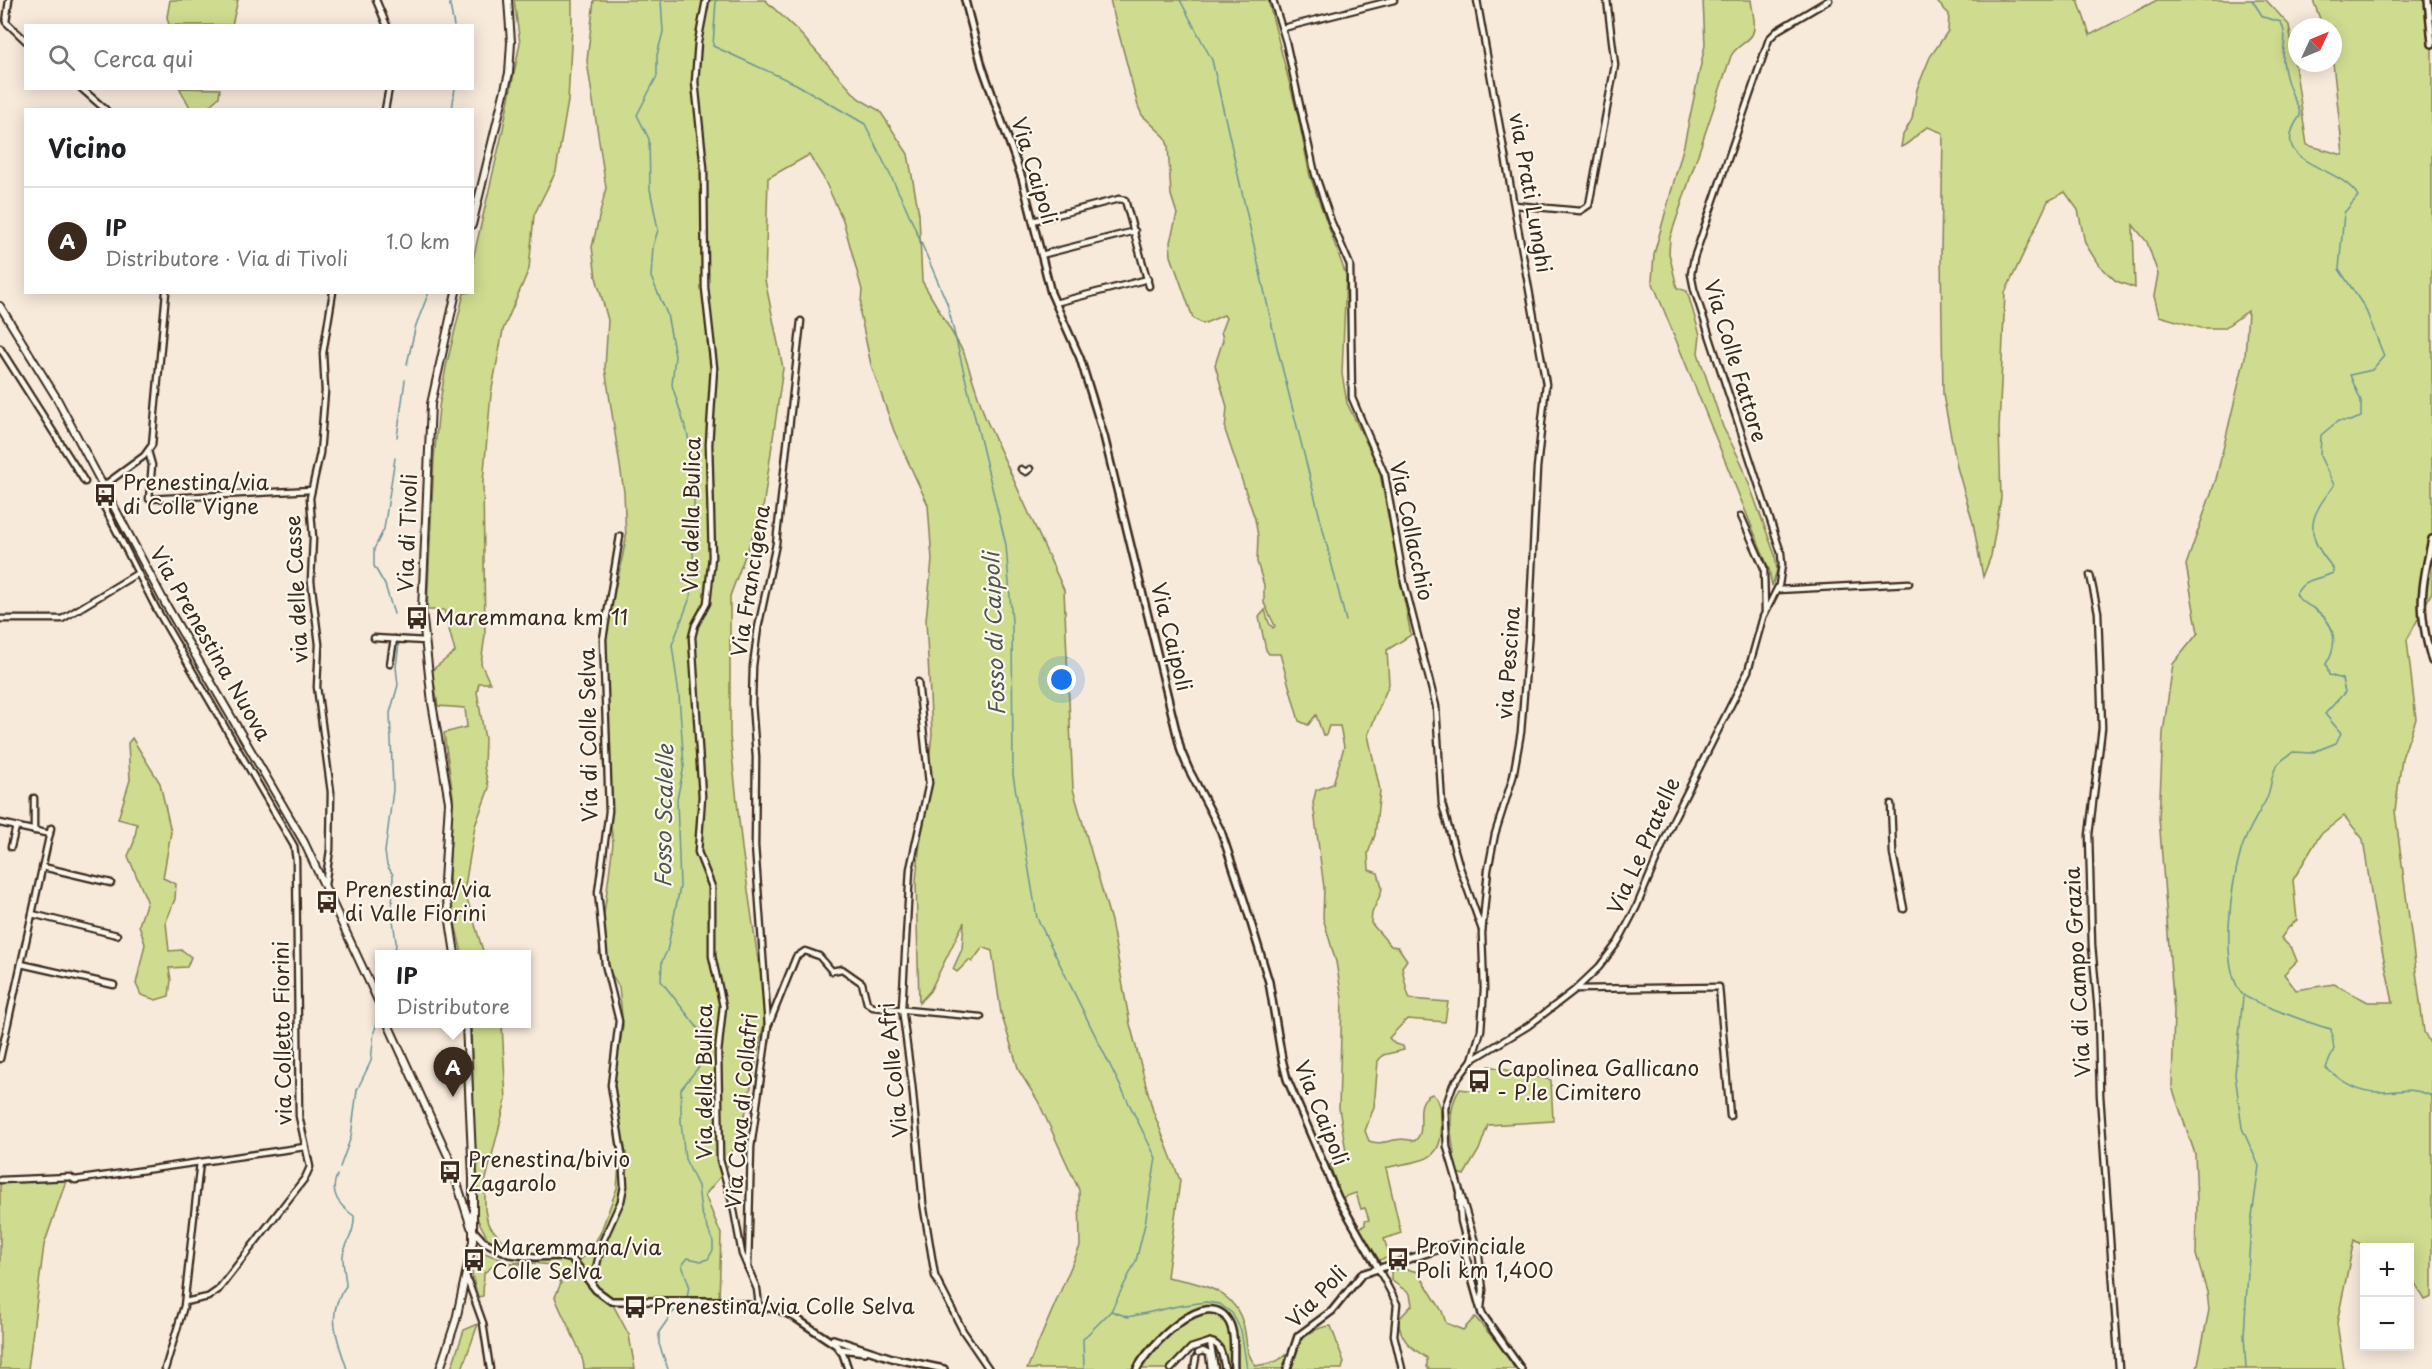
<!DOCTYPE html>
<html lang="it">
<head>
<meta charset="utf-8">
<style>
	:root { --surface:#fff; --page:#f2f2f2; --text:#202124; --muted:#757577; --line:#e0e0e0; --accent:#3b2a1e }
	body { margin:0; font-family:"Playpen Sans",sans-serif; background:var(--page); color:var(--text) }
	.controls { position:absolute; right:18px; bottom:18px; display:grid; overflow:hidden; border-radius:0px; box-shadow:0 3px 15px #0003 }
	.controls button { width:54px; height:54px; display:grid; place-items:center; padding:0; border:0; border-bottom:2px solid var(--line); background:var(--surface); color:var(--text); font:30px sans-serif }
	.compass { position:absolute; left:2288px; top:18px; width:54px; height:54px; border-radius:50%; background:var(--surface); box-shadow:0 3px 15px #0003; rotate:46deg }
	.you { position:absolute; left:1062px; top:680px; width:21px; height:21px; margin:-15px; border:4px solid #fff; border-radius:50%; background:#1a73e8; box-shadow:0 0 0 9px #1a73e833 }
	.badge { display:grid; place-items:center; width:39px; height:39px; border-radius:50%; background:var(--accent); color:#fff; font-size:20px; font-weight:700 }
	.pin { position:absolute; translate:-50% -50px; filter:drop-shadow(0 2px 3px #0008) }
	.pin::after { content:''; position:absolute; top:32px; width:21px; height:18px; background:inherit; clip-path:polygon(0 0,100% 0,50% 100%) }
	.popup { position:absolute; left:375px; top:950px; width:156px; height:78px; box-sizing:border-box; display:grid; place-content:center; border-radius:0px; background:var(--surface); filter:drop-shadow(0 2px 4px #0005); font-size:20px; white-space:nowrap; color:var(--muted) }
	.popup b { font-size:22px; color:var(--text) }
	.popup::after { content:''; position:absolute; left:50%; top:100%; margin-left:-12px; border:12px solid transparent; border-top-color:var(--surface) }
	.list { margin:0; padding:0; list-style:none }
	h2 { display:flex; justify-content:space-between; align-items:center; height:78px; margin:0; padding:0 24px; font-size:26px }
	h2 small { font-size:20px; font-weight:400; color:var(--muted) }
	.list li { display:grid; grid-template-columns:39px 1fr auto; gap:18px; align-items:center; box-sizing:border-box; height:108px; padding:0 24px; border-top:2px solid var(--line) }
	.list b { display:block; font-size:22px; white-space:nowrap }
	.list p { margin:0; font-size:20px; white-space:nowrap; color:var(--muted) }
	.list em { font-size:20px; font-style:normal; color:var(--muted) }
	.icon { flex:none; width:33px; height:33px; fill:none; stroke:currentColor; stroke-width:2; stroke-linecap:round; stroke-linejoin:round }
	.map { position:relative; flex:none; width:2432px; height:1369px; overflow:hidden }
	.search { position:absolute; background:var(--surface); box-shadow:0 3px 15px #0003; left:24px; top:24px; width:450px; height:66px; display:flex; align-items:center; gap:15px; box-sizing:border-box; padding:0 21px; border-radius:0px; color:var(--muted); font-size:22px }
	.panel { position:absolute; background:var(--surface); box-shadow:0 3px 15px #0003; left:24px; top:108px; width:450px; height:186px; border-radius:0px }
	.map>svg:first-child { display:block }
</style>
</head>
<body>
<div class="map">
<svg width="2432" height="1369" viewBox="0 0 2432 1369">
	<rect width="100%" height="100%" fill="#f7eadb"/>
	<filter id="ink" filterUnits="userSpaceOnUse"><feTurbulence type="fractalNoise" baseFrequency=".0167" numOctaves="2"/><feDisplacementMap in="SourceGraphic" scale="12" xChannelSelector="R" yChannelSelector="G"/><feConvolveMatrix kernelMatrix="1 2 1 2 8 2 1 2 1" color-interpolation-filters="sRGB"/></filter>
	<g filter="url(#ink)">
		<g fill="#cfdb8f" stroke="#858256" stroke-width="1.5" fill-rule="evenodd">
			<polygon points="170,0 238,0 232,25 169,25 167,17"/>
			<polygon points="514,0 572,0 572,27 568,101 556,171 534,215 529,269 503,330 491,394 483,482 485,635 481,664 490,683 479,683 477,692 485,739 484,767 489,788 475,826 465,886 468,902 484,954 462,954 451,905 449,877 453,796 444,733 467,727 465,708 438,706 432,670 455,652 444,610 427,610 434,459 439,407 446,367 464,293 472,292 473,259 502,134 520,43"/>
			<path d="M594 0H765L797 30 858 98 880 111 908 154 919 214 922 281 964 353 985 417 1064 590 1073 789 1111 921 1130 1024 1153 1111 1180 1180 1167 1277C1200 1284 1235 1288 1244 1327 1248 1344 1244 1350 1256 1366 1264 1364 1273 1364 1280 1359 1297 1348 1307 1327 1331 1326L1344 1362 1342 1369H1217L1213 1345 1209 1342 1198 1345 1171 1369H1027L1080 1246 1079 1190 1038 1101 1019 1071 1001 1013 992 951 983 947 972 962 969 960 957 972 953 969 962 949 964 922 930 991 919 1003 916 880 932 734 926 620 932 560 928 505 894 431 871 365 860 313 862 290 843 220 823 177 809 155 768 178 765 280 783 368 763 508 730 596V736L742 848 758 960 767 1008 746 1111 726 1170 705 1195 721 1234 719 1301H611L629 1335 635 1369H584C584 1352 562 1317 555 1297L561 1283 551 1265 532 1263 509 1265 499 1261 484 1273 483 1296 478 1297 471 1271 478 1257 485 1253 510 1263 556 1259 577 1261 587 1255 600 1234 617 1188 619 1165 611 1096 623 1026 619 987 599 954 613 843 603 761 607 608 618 578 626 539 624 492 605 368 608 320 596 277 592 247 606 188 587 61Z"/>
			<path d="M1110 0H1268L1298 116 1310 176 1346 275 1342 374 1347 403 1379 469 1411 635 1387 650 1389 684 1368 735 1380 790 1375 835 1368 853 1369 870 1378 873 1382 887 1381 893 1372 913 1371 923 1391 946 1398 947 1407 960 1402 967C1404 977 1406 990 1410 999L1448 1002 1445 1022 1407 1019 1389 1038 1395 1044 1403 1046 1404 1050 1383 1055 1378 1061 1374 1107 1365 1131 1369 1141C1384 1147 1395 1135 1414 1141 1430 1131 1410 1102 1432 1094 1441 1100 1440 1110 1441 1120 1445 1165 1420 1159 1386 1168L1401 1233 1384 1239 1390 1257 1379 1260 1359 1228 1365 1225V1221L1369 1220 1365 1208 1361 1209 1356 1193 1341 1198 1330 1165 1347 1158 1339 1108 1342 998 1336 962 1323 918 1324 888 1313 803 1316 790 1333 784 1344 747 1340 726H1329L1326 735H1323L1316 715 1308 725 1299 721 1280 654H1269L1266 650 1259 617 1265 610 1269 623 1273 628 1275 626 1264 603V585L1257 562 1258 536 1255 519 1225 430 1227 407 1215 365 1223 340 1221 331 1226 318 1224 315 1203 324 1193 318 1171 256 1170 242 1177 214 1171 195 1168 146 1165 137 1142 115 1138 106Z"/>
			<path d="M1703 0H1751C1752 10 1757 26 1752 35 1747 43 1736 46 1731 56L1670 238 1669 253 1677 288 1687 291 1700 335 1698 353 1723 427 1741 462 1775 555 1777 570 1772 586 1769 569 1652 281 1654 254 1684 145 1705 45Z"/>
			<path d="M1938 0H2078L2090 35 2157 0H2266L2289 25 2307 145 2343 155 2333 63V27H2323L2313 0H2432V592L2407 640 2416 719 2402 758 2395 811 2424 1032 2432 1047V1297L2425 1300 2410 1274V1248L2366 1247 2354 1240 2337 1323 2344 1369H2197L2209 1310 2207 1292 2196 1255 2197 1201 2195 1154 2172 1087 2174 1011 2159 818 2163 733 2173 664 2198 633 2186 565 2216 479 2245 357 2248 311 2224 328H2201L2159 316 2154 296 2158 274 2147 242 2133 225 2135 288 2116 281 2098 264 2085 243 2078 210 2065 192 2048 201 2005 293 1999 428 2001 498 1991 556 1983 577 1973 523 1957 467 1943 395 1941 254 1943 133 1928 127C1917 132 1912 143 1901 147L1903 135 1912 119 1917 89 1930 57 1948 31 1949 14 1938 3ZM2344 816 2363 839 2374 912 2393 1002H2368L2334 984 2296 990 2284 974 2297 961 2292 949 2281 938 2288 928 2297 920 2293 880 2320 835Z"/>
			<polygon points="180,89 180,88 220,89 219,97 205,110 191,109"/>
			<polygon points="132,738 160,783 171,832 163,878 176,884 175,899 166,922 169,951 182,950 191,957 187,967 169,968 171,980 169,996 156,1000 141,995 136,984 145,944 139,925 147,901 128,856 134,842 137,824 118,819 130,780 128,743"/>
			<polygon points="471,1024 502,1024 506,1100 485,1183 485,1210 488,1224 509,1249 509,1253 488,1239 478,1220 474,1200 478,1162 474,1144"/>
			<path d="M1489 1066 1551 1080 1553 1121 1488 1125 1479 1150 1464 1175 1457 1173C1453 1147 1444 1111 1460 1089L1483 1092Z"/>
			<polygon points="67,1178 44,1245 28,1369 0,1369 0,1183"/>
			<path d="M1402 1268 1418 1272 1442 1311 1446 1323 1463 1330 1475 1317 1505 1352 1515 1369H1429L1427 1367V1358C1410 1347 1401 1341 1398 1320L1412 1305 1410 1294 1391 1280V1271Z"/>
			<polygon points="478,1324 462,1369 451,1369 464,1330"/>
		</g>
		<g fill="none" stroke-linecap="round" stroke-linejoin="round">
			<g stroke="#699295" stroke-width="1.5">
				<polyline points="449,0 454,26"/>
				<polyline points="661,0 663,32 657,55 657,76 637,115 649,139 650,189 658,230 653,246 651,277 667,314 675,356 672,385 688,436 694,489 694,537 691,595 672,645 679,695 684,766 677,799 680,887 667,951 662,961 661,981 701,1032 704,1049 701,1064 681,1089 681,1122 685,1159 698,1186 701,1211 713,1242 713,1250 708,1259 701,1261 688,1258 682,1265 689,1285 687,1298"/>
				<polyline points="716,0 713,46 796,84 865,124 905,205 947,303 1006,545 1012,622 1013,775 1037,918 1156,1158 1145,1224 1136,1261 1111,1311 1128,1317 1178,1306 1206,1302 1220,1304 1232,1313 1241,1330 1247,1369"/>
				<polyline points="1180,0 1212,60 1277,347 1346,621"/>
				<path d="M2252 0 2263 17 2281 22C2288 39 2283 44 2283 60 2284 70 2288 85 2292 94 2295 103 2300 106 2300 116 2264 165 2340 164 2358 196L2344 213 2339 269 2365 308 2384 356 2372 370 2350 375 2361 401V417L2350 421H2338L2321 435 2320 456 2334 485C2329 493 2322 500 2318 509 2305 532 2318 550 2333 568V573C2318 580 2305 577 2296 594 2301 603 2305 603 2313 608 2336 623 2339 643 2326 664L2329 675 2342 679 2345 692 2325 714 2341 733 2336 743 2311 753 2293 752C2288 756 2279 761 2276 767 2271 776 2271 788 2267 798 2258 815 2246 832 2241 851 2231 885 2219 966 2242 994 2248 1001 2318 1026 2331 1029L2334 1049 2326 1068C2342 1082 2359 1093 2381 1092 2403 1092 2409 1086 2432 1096"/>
				<polyline points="452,110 455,88"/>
				<polyline points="407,364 416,325 429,292"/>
				<polyline points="397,437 405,380"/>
				<polyline points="394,614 385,585 374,566 374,549 384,529 395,458"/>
				<polyline points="395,954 396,942 392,913 393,875 387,865 385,852 393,790 390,713 398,685 396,667 399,643"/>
				<polyline points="2243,997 2235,1074 2242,1128 2259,1166 2251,1224 2244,1335 2246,1369"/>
				<polyline points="340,1167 351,1137 357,1090 371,1061 374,1032 380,1015"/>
				<path d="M337 1175C329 1194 339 1205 354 1216 355 1232 346 1242 343 1255 342 1263 346 1277 346 1286 325 1314 337 1338 347 1369"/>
				<polyline points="668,1369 659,1344 659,1332 673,1312 683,1308 685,1303"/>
				<polyline points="1084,1369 1083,1339 1111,1311"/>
			</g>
			<g stroke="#3b2a1e" stroke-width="9">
				<g id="minor">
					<polyline points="9,0 6,22 26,41"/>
					<polyline points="376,0 387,26"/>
					<polyline points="706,0 698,42 695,82 704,168 705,288 714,368 709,444 712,557 707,603 695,625 692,637 702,796 698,852 712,887 712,956 723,1006 718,1053 720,1160 733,1205 742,1254 757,1289 759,1305"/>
					<polyline points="1273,0 1286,42 1315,174 1331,221 1350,265 1352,398 1385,475 1404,582 1436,706 1442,804 1459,865 1482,930"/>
					<polyline points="1477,0 1546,384 1537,468 1529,630 1521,732 1513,777 1495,834 1488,870 1482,933 1484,989 1481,1030 1472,1060 1453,1085 1445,1108 1447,1147 1479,1256 1483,1290 1481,1308"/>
					<polyline points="1283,28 1394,0"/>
					<polyline points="81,88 106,110"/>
					<polyline points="385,110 389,88"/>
					<polyline points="1515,205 1580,211 1589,205 1615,65 1607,0"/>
					<polyline points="1033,221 1119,199 1125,200 1149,286"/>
					<polyline points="1041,255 1135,231"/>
					<polyline points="166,292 152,445 144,456 99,489 97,493 157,610 294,846 296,860 299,1116 310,1167 305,1178 218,1290 208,1297 185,1302"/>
					<polyline points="1055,303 1148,279"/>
					<polyline points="0,348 85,482"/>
					<polyline points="148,451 152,465 149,499 311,490"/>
					<polyline points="1021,469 1026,472 1030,469"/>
					<polyline points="1741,516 1764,568 1765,612"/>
					<polyline points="2090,575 2098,612 2102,728 2089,835 2092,946 2098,1011 2100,1095 2119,1369"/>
					<polyline points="1777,590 1909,583"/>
					<polyline points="0,619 62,619 138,573"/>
					<polyline points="374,638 425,641"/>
					<polyline points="390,664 394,639"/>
					<polyline points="918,682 929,783 910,869 902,1008 912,1084 923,1203 935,1276 963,1331 989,1369"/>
					<polyline points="1891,804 1893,854 1904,909"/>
					<polyline points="0,823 50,834"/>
					<polyline points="34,831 34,798"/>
					<polyline points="11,847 16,827"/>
					<polyline points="43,867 111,883"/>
					<polyline points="325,885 330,850 331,792 317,687 319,644 311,581 313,538 310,498 320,453 325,391 323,353 333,292"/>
					<polyline points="32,914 117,935"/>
					<polyline points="21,964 114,985"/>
					<polyline points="1576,989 1719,987 1730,1116"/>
					<polyline points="769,1024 796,957 805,951 819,956 832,971 842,969 862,983 867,1003 873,1007 981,1017"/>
					<polyline points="0,1059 51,828"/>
					<polyline points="1472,1060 1528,1026 1576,989 1599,967 1618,942 1636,908 1674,818 1748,671 1763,617 1779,585 1782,565 1781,553 1694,289 1691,274 1694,258 1769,39 1778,30 1829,0"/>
					<polyline points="0,1180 70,1177 75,1180 305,1147"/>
					<polyline points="1459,1194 1461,1221 1467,1244 1464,1250"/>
					<polyline points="748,1268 751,1147 768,1026 755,846 756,757 752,703 753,666 758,628 776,544 801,321"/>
					<polyline points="1378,1268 1397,1304 1394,1335 1402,1369"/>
					<polyline points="466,1276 483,1323 490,1369"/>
					<polyline points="592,1285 602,1243 621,1201 624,1186 622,1154 611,1085 619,1021 605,964 598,892 609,811 603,639 620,536"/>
					<path d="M1210 1342C1223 1344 1222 1358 1225 1369"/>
					<polyline points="1210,1342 1215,1369"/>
					<polyline points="1198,1353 1203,1351 1209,1354 1211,1369"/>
					<polyline points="165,1369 184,1306 200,1162"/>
					<polyline points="1171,1369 1191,1348 1210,1342"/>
					<polyline points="1194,1369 1196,1358"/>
				</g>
			</g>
			<g stroke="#3b2a1e" stroke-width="10">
				<g id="tertiary">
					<polyline points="965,0 982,66 1022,178 1051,293 1080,358 1104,436 1181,751 1189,770 1221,831 1244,900 1269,982 1282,1059 1287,1079 1338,1198 1378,1268"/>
					<polyline points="2428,0 2432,44"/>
					<path d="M2432 539C2421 591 2417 609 2432 661"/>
					<polyline points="473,1230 483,1241 509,1254 535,1257 560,1256 572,1259 596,1290 611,1301 719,1301 777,1309 794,1317 836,1345 843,1354 848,1369"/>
					<polyline points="833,1339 892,1358 944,1369"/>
					<polyline points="840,1349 865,1352"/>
					<path d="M1137 1369C1148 1347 1208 1283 1229 1322 1236 1335 1233 1355 1234 1369"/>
					<polyline points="1287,1369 1298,1336 1332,1311 1362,1274 1455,1244 1462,1246 1464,1250 1482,1314 1521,1369"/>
				</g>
			</g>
			<g stroke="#3b2a1e" stroke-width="10">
				<g id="secondary">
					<polyline points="472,225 509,73 511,42 508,0"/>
					<polyline points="0,306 56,397 165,603 304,842 380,1005"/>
					<polyline points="455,954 444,881 449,802 432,703 422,610 431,404 456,292"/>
					<polyline points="388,1024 449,1158 471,1227"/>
					<polyline points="440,1369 456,1320 473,1241 473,1179 466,1024"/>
				</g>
			</g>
			<use href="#minor" stroke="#fbf7ec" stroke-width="4.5"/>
			<use href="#tertiary" stroke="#fbf7ec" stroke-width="5"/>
			<use href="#secondary" stroke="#fbf7ec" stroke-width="6"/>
		</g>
	</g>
	<defs>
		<g id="bus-bare" transform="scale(1.8)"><path d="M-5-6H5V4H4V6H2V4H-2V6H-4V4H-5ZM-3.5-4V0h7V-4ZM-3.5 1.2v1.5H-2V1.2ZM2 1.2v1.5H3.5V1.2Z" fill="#3b2a1e" stroke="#fbf7ec" stroke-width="2.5" paint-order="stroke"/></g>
	</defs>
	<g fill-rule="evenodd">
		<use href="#bus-bare" x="105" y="495"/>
		<use href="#bus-bare" x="417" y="618"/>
		<use href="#bus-bare" x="327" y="902"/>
		<use href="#bus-bare" x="1479" y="1081"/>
		<use href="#bus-bare" x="450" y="1172"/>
		<use href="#bus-bare" x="1398" y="1259"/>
		<use href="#bus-bare" x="474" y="1260"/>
		<use href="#bus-bare" x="635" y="1307"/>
	</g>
	<g text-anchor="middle" stroke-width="4.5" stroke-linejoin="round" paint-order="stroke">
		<g font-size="21" fill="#3b2a1e" stroke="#fbf7ec">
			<text transform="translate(1034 171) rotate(73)" y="7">Via Caipoli</text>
			<text transform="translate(1530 193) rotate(80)" y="7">via Prati Lunghi</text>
			<text transform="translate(1735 361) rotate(73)" y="7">Via Colle Fattore</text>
			<text transform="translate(692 515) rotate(-89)" y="7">Via della Bulica</text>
			<text transform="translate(1411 531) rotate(78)" y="7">Via Collacchio</text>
			<text transform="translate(408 533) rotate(-88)" y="7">Via di Tivoli</text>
			<text transform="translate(751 581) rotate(-81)" y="7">Via Francigena</text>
			<text transform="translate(297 589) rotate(-93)" y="7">via delle Casse</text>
			<text transform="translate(1171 637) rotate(76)" y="7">Via Caipoli</text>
			<text transform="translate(210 644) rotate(60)" y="7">Via Prenestina Nuova</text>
			<text transform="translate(1509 663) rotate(-86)" y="7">via Pescina</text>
			<text transform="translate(589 735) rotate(-91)" y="7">Via di Colle Selva</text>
			<text transform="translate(1644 846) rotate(-66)" y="7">Via Le Pratelle</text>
			<text transform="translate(2078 972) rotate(-93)" y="7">Via di Campo Grazia</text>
			<text transform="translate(283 1033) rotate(-91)" y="7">via Colletto Fiorini</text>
			<text transform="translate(894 1070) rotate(-96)" y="7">Via Colle Afri</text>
			<text transform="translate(705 1082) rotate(-90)" y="7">Via della Bulica</text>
			<text transform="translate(742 1111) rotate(-85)" y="7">Via Cava di Collafri</text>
			<text transform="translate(1321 1113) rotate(68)" y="7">Via Caipoli</text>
			<text transform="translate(1317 1297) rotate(-46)" y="7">Via Poli</text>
		</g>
		<g font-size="21" fill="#3b2a1e" stroke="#fbf7ec" text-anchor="start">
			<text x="123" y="490">Prenestina/via<tspan x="123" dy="24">di Colle Vigne</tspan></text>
			<text x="435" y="625">Maremmana km 11</text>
			<text x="345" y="897">Prenestina/via<tspan x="345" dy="24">di Valle Fiorini</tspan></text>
			<text x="1497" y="1076">Capolinea Gallicano<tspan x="1497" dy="24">- P.le Cimitero</tspan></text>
			<text x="468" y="1167">Prenestina/bivio<tspan x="468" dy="24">Zagarolo</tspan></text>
			<text x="1416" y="1254">Provinciale<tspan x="1416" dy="24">Poli km 1,400</tspan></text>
			<text x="492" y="1255">Maremmana/via<tspan x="492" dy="24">Colle Selva</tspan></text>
			<text x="653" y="1314">Prenestina/via Colle Selva</text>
		</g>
		<g font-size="22" font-style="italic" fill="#4e5650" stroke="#fbf7ec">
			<text transform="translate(994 634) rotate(-92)" y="8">Fosso di Caipoli</text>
			<text transform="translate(664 816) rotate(-89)" y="8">Fosso Scalelle</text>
		</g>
	</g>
</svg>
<div class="controls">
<button>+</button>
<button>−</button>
</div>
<svg class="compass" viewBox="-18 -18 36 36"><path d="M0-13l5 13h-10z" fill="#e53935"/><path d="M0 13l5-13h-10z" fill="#757577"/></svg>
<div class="you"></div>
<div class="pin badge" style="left:453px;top:1097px">A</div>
<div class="popup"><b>IP</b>Distributore</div>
<div class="search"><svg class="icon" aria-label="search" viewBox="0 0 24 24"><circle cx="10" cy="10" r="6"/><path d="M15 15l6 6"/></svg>Cerca qui</div>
<section class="panel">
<h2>Vicino<small></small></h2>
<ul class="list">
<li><span class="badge">A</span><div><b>IP</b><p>Distributore · Via di Tivoli</p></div><em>1.0 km</em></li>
</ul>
</section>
</div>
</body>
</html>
